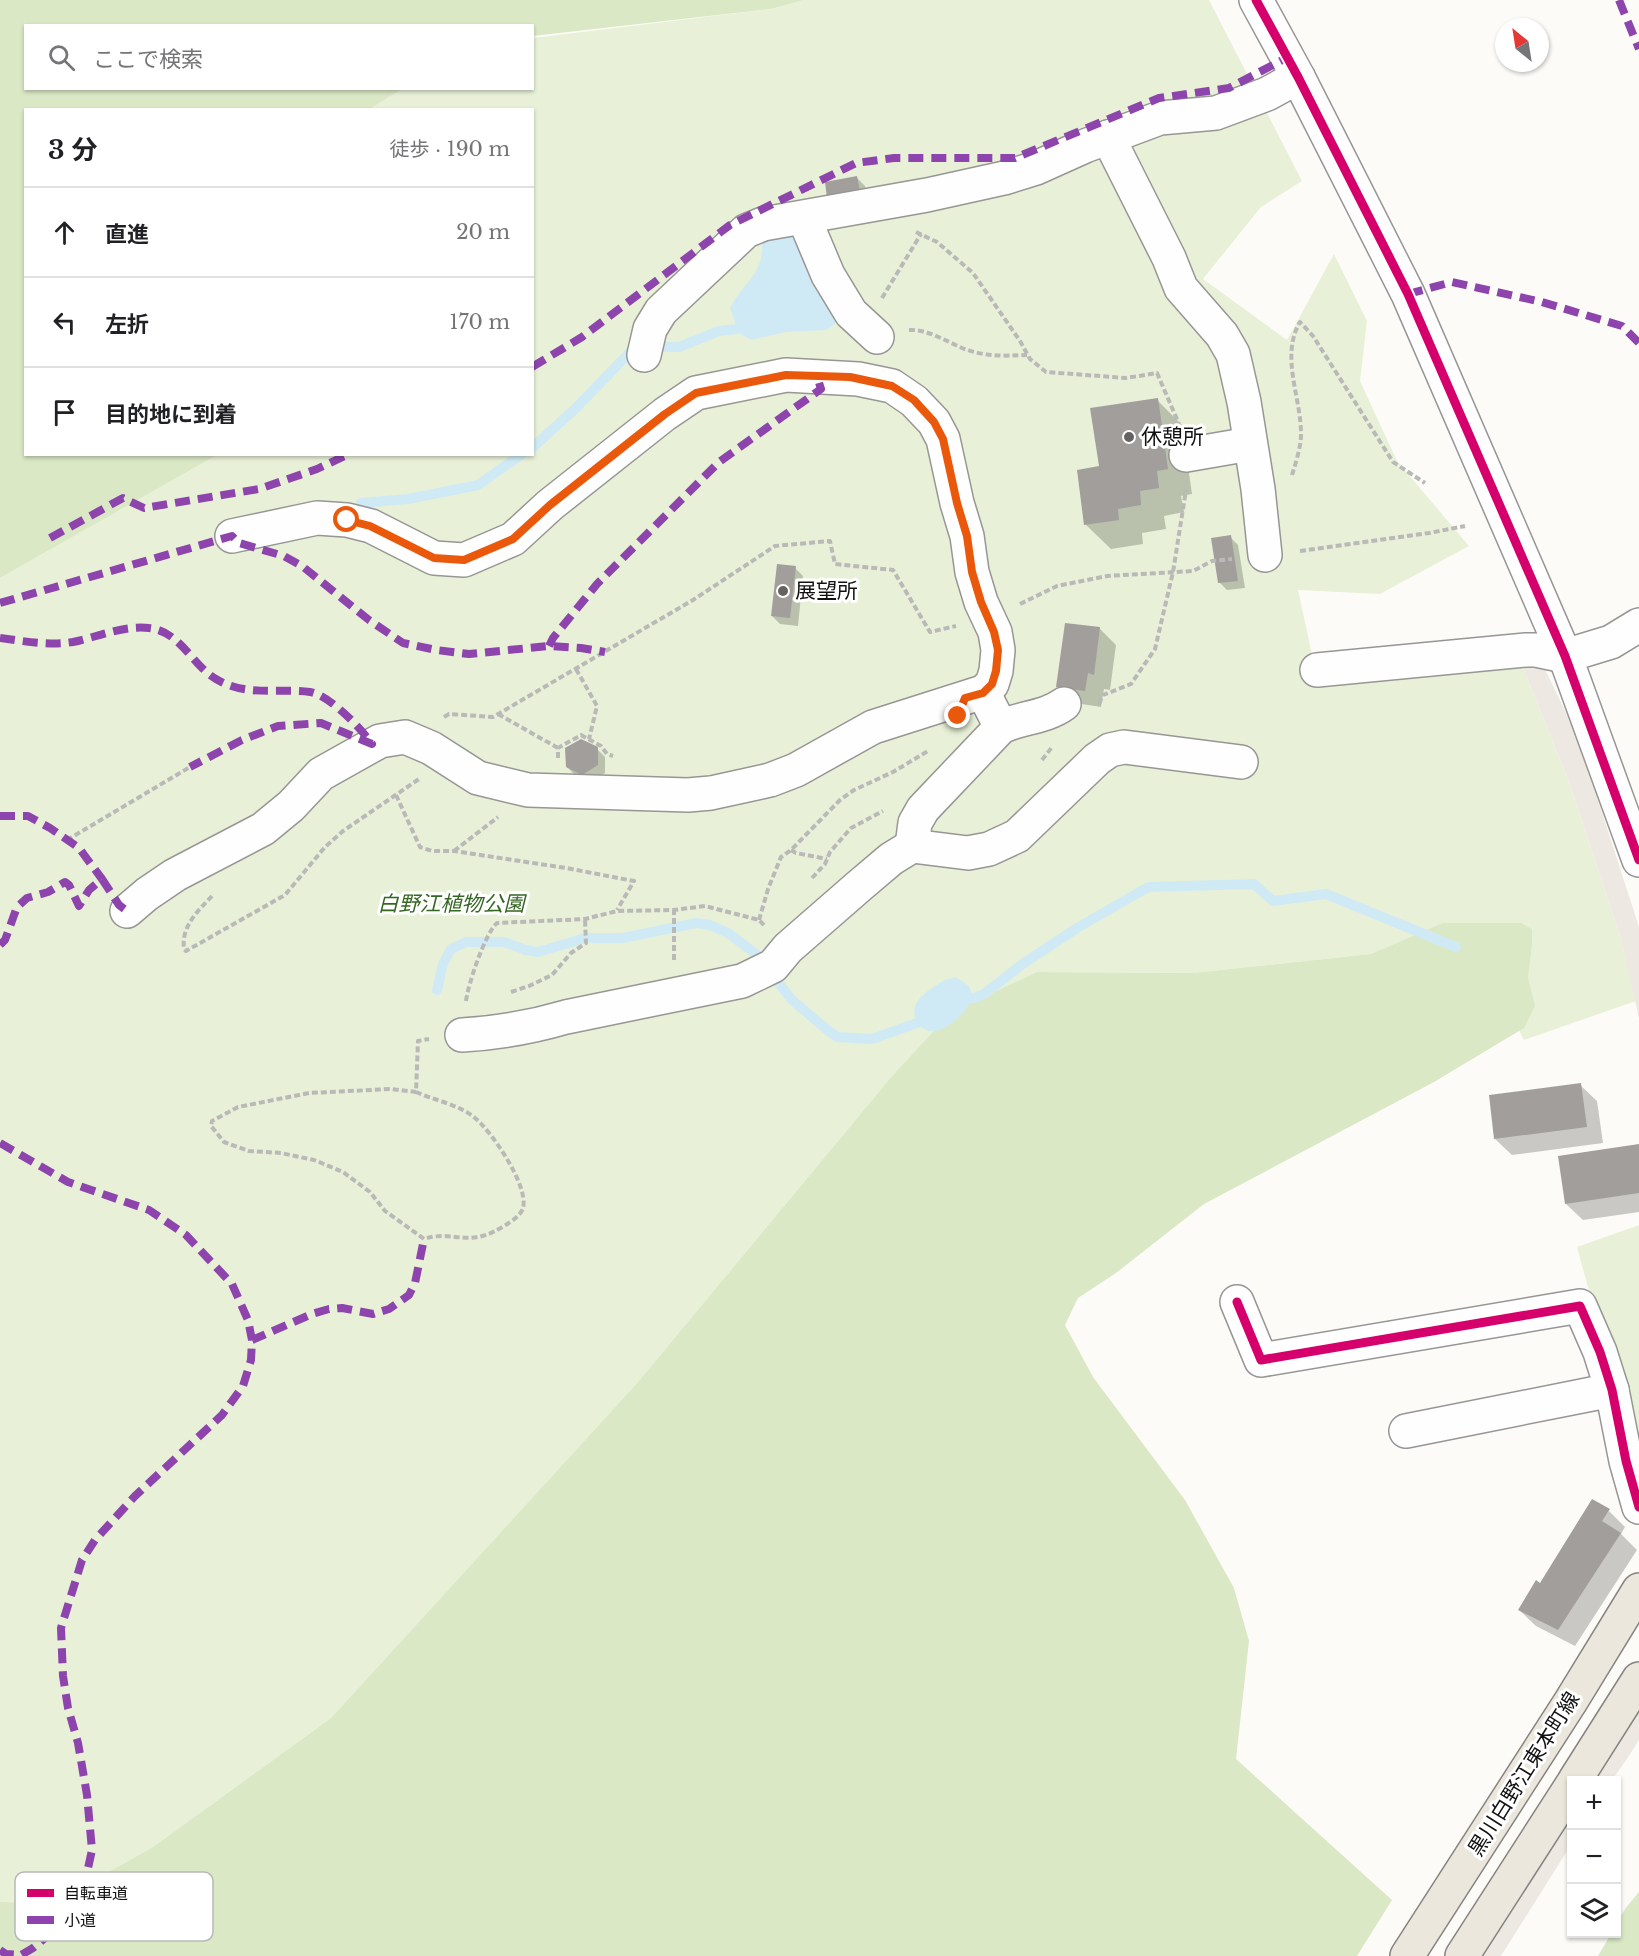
<!DOCTYPE html>
<html lang="ja">
<head>
<meta charset="utf-8">
<style>
	:root { --surface:#fff; --page:#f2f2f2; --text:#202124; --muted:#757577; --line:#e0e0e0 }
	body { margin:0; font-family:"Libre Baskerville","Noto Sans JP",serif; background:var(--page); color:var(--text) }
	.controls { position:absolute; right:18px; bottom:18px; display:grid; overflow:hidden; border-radius:0px; box-shadow:0 2px 4px #0004 }
	.controls button { width:54px; height:54px; display:grid; place-items:center; padding:0; border:0; border-bottom:2px solid var(--line); background:var(--surface); color:var(--text); font:30px sans-serif }
	.compass { position:absolute; left:1495px; top:18px; width:54px; height:54px; border-radius:50%; background:var(--surface); box-shadow:0 2px 4px #0004; rotate:330deg }
	.stop { position:absolute; width:18px; height:18px; margin:-14px; border:4px solid #ea580c; border-radius:50%; background:#fff }
	.stop.end { background:#ea580c; border-color:#fff; box-shadow:0 2px 6px #0008 }
	.list { margin:0; padding:0; list-style:none }
	h2 { display:flex; justify-content:space-between; align-items:center; height:78px; margin:0; padding:0 24px; font-size:26px }
	h2 small { font-size:20px; font-weight:400; color:var(--muted) }
	.list li { display:grid; grid-template-columns:39px 1fr auto; gap:18px; align-items:center; box-sizing:border-box; height:90px; padding:0 24px; border-top:2px solid var(--line) }
	.list b { display:block; font-size:22px; white-space:nowrap }
	.list em { font-size:20px; font-style:normal; color:var(--muted) }
	.icon { flex:none; width:33px; height:33px; fill:none; stroke:currentColor; stroke-width:2; stroke-linecap:round; stroke-linejoin:round }
	.map { position:relative; flex:none; width:1639px; height:1956px; overflow:hidden }
	.search { position:absolute; background:var(--surface); box-shadow:0 2px 4px #0004; left:24px; top:24px; width:510px; height:66px; display:flex; align-items:center; gap:15px; box-sizing:border-box; padding:0 21px; border-radius:0px; color:var(--muted); font-size:22px }
	.panel { position:absolute; background:var(--surface); box-shadow:0 2px 4px #0004; left:24px; top:108px; width:510px; height:348px; border-radius:0px }
	.map>svg:first-child { display:block }
</style>
</head>
<body>
<div class="map">
<svg width="1639" height="1956" viewBox="0 0 1639 1956">
	<rect width="100%" height="100%" fill="#fdfbf7"/>
	<g fill="#e8f1d8">
		<polygon points="804,0 1209,0 1302,181 1261,207 1203,279 1287,340 1334,254 1367,321 1360,381 1397,461 1469,546 1380,594 1298,590 1318,682 1521,663 1568,779 1620,936 1636,1001 1524,1040 1479,954 1442,923 1371,954 1192,973 1037,972 951,1012 892,1076 638,1382 331,1718 153,1847 53,1903 0,1902 0,578 217,455 532,454 532,110 372,109 373,107 402,89 532,88 533,38 771,9"/>
		<polygon points="1639,1225 1639,1473 1620,1370 1588,1287 1577,1247"/>
	</g>
	<g fill="#dae8c6">
		<polygon points="0,0 804,0 771,9 533,36 532,26 26,26 26,88 402,89 373,107 372,109 26,110 26,454 217,455 0,578"/>
		<polygon points="1442,923 1521,923 1532,929 1532,944 1528,978 1535,1006 1524,1028 1434,1082 1204,1204 1116,1273 1078,1298 1065,1325 1093,1377 1185,1500 1234,1588 1249,1641 1236,1759 1392,1900 1357,1956 0,1956 0,1902 53,1903 153,1847 331,1718 638,1382 892,1076 951,1012 1037,972 1192,973 1371,954"/>
		<path d="M1639 1892V1956H1598L1611 1934H1616C1616 1917 1629 1904 1639 1892Z"/>
	</g>
	<g fill="#ede9e2">
		<polygon points="1521,663 1544,667 1570,721 1587,766 1639,927 1639,1018 1620,936 1568,779"/>
		<polygon points="1639,1704 1639,1740 1627,1759 1612,1780 1589,1780"/>
		<polygon points="1571,1809 1571,1845 1501,1956 1479,1956"/>
	</g>
	<g fill="#cfeaf5">
		<path d="M794 235 837 318 835 324 826 330 786 332 751 340 739 333 730 308C744 281 764 275 762 241Z"/>
		<path d="M956 977 969 986 974 998C966 1011 948 1033 930 1031 917 1029 910 1013 917 1002 920 997 926 992 931 989 940 982 946 979 956 977Z"/>
	</g>
	<g fill="#0003">
		<polygon points="857,178 865,186 867,199 836,205"/>
		<polygon points="1157,400 1182,425 1192,494 1181,496 1184,512 1164,516 1166,529 1142,533 1143,544 1111,549 1086,525 1100,467"/>
		<polygon points="1230,537 1238,545 1245,588 1227,590 1219,582"/>
		<polygon points="795,568 803,576 798,626 780,624 772,616"/>
		<polygon points="1099,628 1116,645 1110,690 1104,689 1101,707 1075,703 1058,686"/>
		<polygon points="597,749 605,757 605,773 590,783 575,775 567,767"/>
		<polygon points="1580,1085 1597,1101 1603,1143 1512,1155 1495,1139"/>
		<polygon points="1639,1146 1639,1212 1583,1220 1566,1204"/>
		<polygon points="1609,1511 1625,1527 1621,1534 1637,1550 1575,1646 1536,1626 1519,1610"/>
	</g>
	<g fill="none" stroke-linecap="round" stroke-linejoin="round">
		<g stroke="#cfeaf5" stroke-width="10">
			<polyline points="656,347 679,347 719,331 737,329"/>
			<polyline points="532,448 576,408 632,350 636,351"/>
			<polyline points="361,503 408,499 478,485 522,454"/>
			<polyline points="591,938 623,938 696,923 710,925 728,933 756,954 792,1000 825,1028 837,1037 872,1039 917,1023"/>
			<polyline points="437,990 443,964 451,949 466,942 504,942 526,950 538,952 582,939"/>
			<polyline points="974,998 984,994 1024,963 1077,928 1143,890 1149,887 1254,884 1273,901 1326,894 1456,947"/>
		</g>
	</g>
	<g fill="#a19e9c">
		<polygon points="857,176 860,192 827,198 825,182"/>
		<polygon points="1158,398 1168,469 1157,471 1159,488 1140,491 1141,505 1118,509 1119,520 1084,525 1077,470 1099,466 1090,408"/>
		<polygon points="1231,535 1238,581 1218,583 1211,538"/>
		<polygon points="777,564 796,566 790,618 771,616"/>
		<polygon points="1065,623 1100,627 1094,675 1088,673 1085,691 1056,687"/>
		<polygon points="581,739 598,747 598,765 582,775 566,767 565,748"/>
		<polygon points="1581,1083 1587,1127 1494,1139 1489,1095"/>
		<polygon points="1639,1144 1639,1193 1565,1204 1558,1156"/>
		<polygon points="1592,1499 1610,1509 1602,1521 1621,1533 1558,1630 1518,1610 1536,1580 1540,1583"/>
	</g>
	<g fill="none" stroke-linecap="round" stroke-linejoin="round">
		<g stroke="#979695" stroke-width="36">
			<g id="minor">
				<polyline points="1256,0 1298,77 1408,294 1565,656 1639,860"/>
				<polyline points="1108,137 1169,258 1181,288 1222,335 1233,354 1244,402 1258,489 1265,555"/>
				<polyline points="804,218 828,275 851,313 877,337"/>
				<polyline points="644,355 650,329 661,311 746,231 763,224 927,195 1004,178 1036,168 1085,146 1160,118 1216,113 1267,94 1298,77"/>
				<polyline points="1186,455 1250,444"/>
				<polyline points="1317,670 1526,650 1536,650 1565,656 1611,642 1639,625"/>
				<path d="M1001 727C1021 717 1045 718 1064 704"/>
				<polyline points="912,846 915,823 923,809 1001,727 983,692"/>
				<polyline points="127,911 147,894 175,875 263,829 291,806 321,774 380,741 405,737 431,748 478,778 528,790 688,795 711,793 770,780 796,770 873,727 983,692 992,684 996,671 998,650 995,632 981,602 972,572 967,536 957,503 943,439 934,422 914,401 892,386 858,379 786,375 696,393 665,414 550,505 513,539 464,560 434,558 371,526 347,520 317,518 232,536"/>
				<path d="M462 1035C497 1033 532 1027 566 1017L742 981 773 966 788 948 858 887 891 859 912 846 968 853 989 849 1017 836 1097 759 1110 750 1124 747 1241 762"/>
				<polyline points="1237,1302 1261,1360 1580,1306 1600,1352 1612,1390 1626,1461 1639,1507"/>
				<polyline points="1406,1431 1612,1390"/>
			</g>
		</g>
		<g stroke="#858482" stroke-width="36">
			<g id="major">
				<polyline points="1575,1780 1639,1679"/>
				<polyline points="1407,1956 1571,1701 1639,1590"/>
				<polyline points="1462,1956 1572,1785"/>
			</g>
		</g>
		<g stroke="#b9b9b8" stroke-width="4" stroke-dasharray="6 3" stroke-linecap="butt">
			<polyline points="916,232 937,242 973,273 1020,341 1030,359 1046,372 1126,378 1157,373 1179,424"/>
			<polyline points="882,298 921,234"/>
			<path d="M909 330C927 329 946 341 962 348 985 357 1003 356 1027 355"/>
			<path d="M1292 475C1296 462 1301 447 1301 434 1301 397 1280 356 1300 322L1313 336 1393 462 1425 483"/>
			<polyline points="1300,551 1429,533 1465,526"/>
			<polyline points="1020,604 1057,586 1107,576 1193,571 1212,561 1232,559"/>
			<polyline points="576,669 597,706 589,739"/>
			<polyline points="1099,704 1103,695 1131,684 1155,649 1173,572 1186,490"/>
			<polyline points="498,714 558,748"/>
			<polyline points="444,717 449,714 493,717 693,600 775,546 830,541 835,564 893,570 930,632 956,626"/>
			<polyline points="558,758 558,748 581,735 601,746 607,754 613,756"/>
			<polyline points="1042,760 1052,747"/>
			<polyline points="396,795 420,847 432,851 454,851 566,868 634,881 617,910"/>
			<polyline points="67,840 190,767"/>
			<polyline points="791,850 796,853 827,859"/>
			<polyline points="454,851 498,817"/>
			<polyline points="812,878 825,864 830,852 851,828 883,811"/>
			<path d="M212 896C198 911 181 926 184 949L186 951 285 895 325 847 343 831 419 779"/>
			<polyline points="759,920 768,889 781,857 791,850 840,800 854,790 893,772 928,751"/>
			<polyline points="674,960 674,910"/>
			<polyline points="511,992 529,986 552,975 571,953 586,943 585,919"/>
			<path d="M466 1001C468 985 485 933 497 923L585 919 617 911 674 910 705 906 759 920 765 926"/>
			<path d="M416 1092C434 1100 460 1105 475 1118 492 1132 529 1186 523 1208 520 1218 504 1226 495 1231 466 1246 450 1230 424 1239L385 1211 370 1192 343 1172 314 1160 281 1153 249 1151 224 1142 211 1126 212 1121 238 1107 309 1093 391 1089 416 1092 418 1041 429 1039"/>
		</g>
		<use href="#minor" stroke="#fffefe" stroke-width="33"/>
		<use href="#major" stroke="#ece7dc" stroke-width="33"/>
		<g stroke="#8e44ad" stroke-width="8" stroke-dasharray="15 8" stroke-linecap="butt">
			<polyline points="1619,0 1639,49"/>
			<polyline points="1408,294 1452,282 1542,302 1622,326 1639,343"/>
			<polyline points="532,367 582,337 730,225 856,163 894,158 1015,158 1159,98 1229,88 1288,57"/>
			<polyline points="50,538 123,498 144,508 259,489 317,469 349,454"/>
			<polyline points="0,603 232,536 239,543 284,556 302,566 369,620 403,643 436,650 469,654 549,646 581,648 605,652"/>
			<path d="M0 638C23 641 49 646 73 642 97 637 124 625 149 628 180 631 192 665 216 679 246 697 277 688 310 692 329 695 361 728 372 744L321 723 278 726 242 740 190 767"/>
			<polyline points="549,646 553,638 597,584 719,462 821,389 817,376"/>
			<polyline points="0,816 28,816 50,828 79,848 102,879"/>
			<polyline points="0,945 5,940 17,907 27,898 48,892 65,882 69,885 79,906 89,890 102,879 119,905 127,911"/>
			<polyline points="0,1143 68,1182 149,1210 186,1235 232,1284 248,1320 252,1340"/>
			<polyline points="0,1950 6,1954 21,1955 33,1948 57,1928 81,1900 92,1850 87,1795 78,1743 68,1708 63,1676 61,1628 82,1560 95,1540 135,1496 222,1415 243,1386 251,1360 252,1340 312,1314 329,1309 342,1308 373,1314 389,1309 409,1295 415,1283 424,1239"/>
		</g>
		<g stroke="#fff" stroke-width="13">
			<g id="cycleway">
				<polyline points="1256,0 1298,77 1408,294 1565,656 1639,860"/>
				<polyline points="1237,1302 1261,1360 1580,1306 1600,1352 1612,1390 1626,1461 1639,1507"/>
			</g>
		</g>
		<use href="#cycleway" stroke="#d6006c" stroke-width="9"/>
	</g>
	<g fill="none" stroke-linecap="round" stroke-linejoin="round">
		<polyline stroke="#ea580c" stroke-width="8" points="347,520 370,526 434,558 464,560 513,539 550,505 665,414 696,393 786,375 850,377 892,386 914,400 934,422 943,439 957,503 967,536 972,572 981,602 994,632 998,650 996,671 992,684 983,693 965,698 958,716"/>
	</g>
	<g fill="#646362" stroke="#fff" stroke-width="2">
		<circle cx="1129" cy="437" r="6"/>
		<circle cx="783" cy="591" r="6"/>
	</g>
	<g text-anchor="middle" stroke-width="6" stroke-linejoin="round" paint-order="stroke">
		<g font-size="21" fill="#111" stroke="#fff" text-anchor="start">
			<text x="1141" y="444">休憩所</text>
			<text x="795" y="598">展望所</text>
		</g>
		<g font-size="21" font-style="italic" fill="#356722" stroke="#fff">
			<text x="451" y="911">白野江植物公園</text>
		</g>
		<g font-size="21" fill="#111" stroke="#fff">
			<text transform="translate(1524 1774) rotate(-58)" y="7">黒川白野江東本町線</text>
		</g>
	</g>
	<rect x="15" y="1872" width="198" height="69" rx="9" fill="#fff" stroke="#b8b8b8" stroke-width="1.5"/>
	<rect x="27" y="1889" width="27" height="8" fill="#d6006c"/>
	<rect x="27" y="1916" width="27" height="8" fill="#8e44ad"/>
	<g font-size="16" fill="#111">
		<text x="64" y="1899">自転車道</text>
		<text x="64" y="1926">小道</text>
	</g>
</svg>
<div class="controls">
<button>+</button>
<button>−</button>
<button><svg class="icon" aria-label="layers" viewBox="0 0 24 24"><path d="M12 4l9 5-9 5-9-5zM3 14l9 5 9-5"/></svg></button>
</div>
<svg class="compass" viewBox="-18 -18 36 36"><path d="M0-13l5 13h-10z" fill="#e53935"/><path d="M0 13l5-13h-10z" fill="#757577"/></svg>
<div class="stop" style="left:347px;top:520px"></div>
<div class="stop end" style="left:958px;top:716px"></div>
<div class="search"><svg class="icon" aria-label="search" viewBox="0 0 24 24"><circle cx="10" cy="10" r="6"/><path d="M15 15l6 6"/></svg>ここで検索</div>
<section class="panel">
<h2>3 分<small>徒歩 · 190 m</small></h2>
<ul class="list">
<li><svg class="icon" aria-label="ahead" viewBox="0 0 24 24"><path d="M12 20V5M6 11l6-6 6 6"/></svg><div><b>直進</b></div><em>20 m</em></li>
<li><svg class="icon" aria-label="left" viewBox="0 0 24 24"><path d="M17 20v-9H6M10 6l-5 5 5 5"/></svg><div><b>左折</b></div><em>170 m</em></li>
<li><svg class="icon" aria-label="arrive" viewBox="0 0 24 24"><path d="M6 21V4h12l-3 4 3 4H6"/></svg><div><b>目的地に到着</b></div></li>
</ul>
</section>
</div>
</body>
</html>
